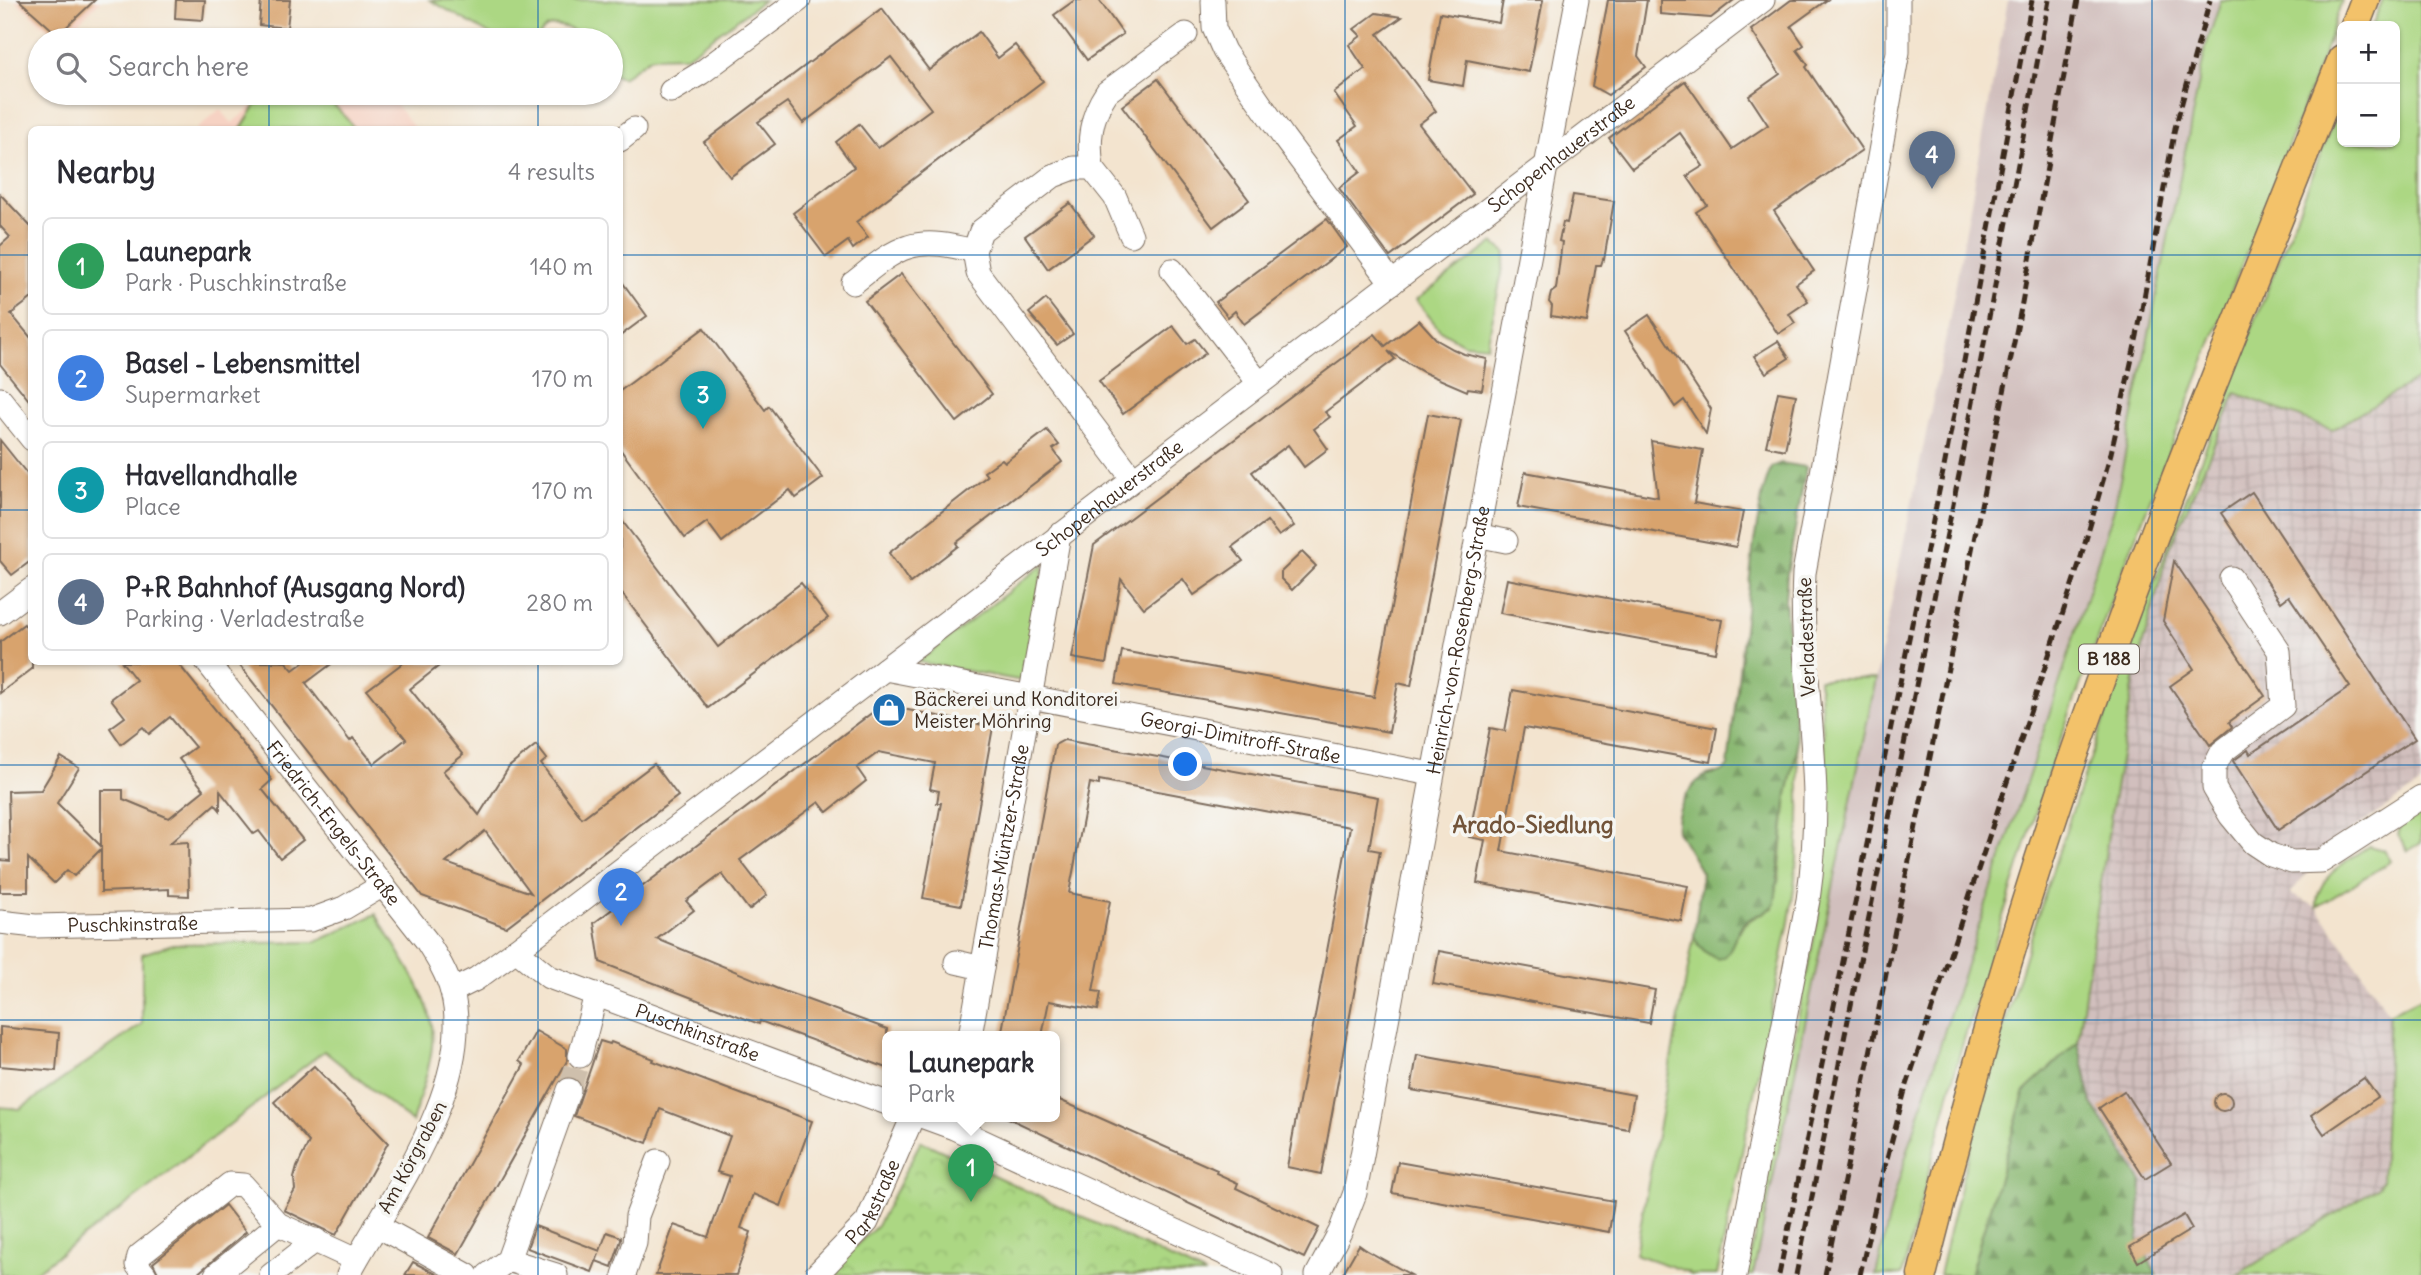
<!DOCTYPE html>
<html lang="en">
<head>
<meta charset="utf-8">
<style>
	:root { --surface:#fff; --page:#f2f2f3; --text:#2b2b33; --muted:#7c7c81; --line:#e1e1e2; --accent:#1f6fb2 }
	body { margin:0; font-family:Delius,sans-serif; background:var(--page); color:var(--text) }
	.controls { position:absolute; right:21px; top:21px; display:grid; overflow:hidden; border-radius:10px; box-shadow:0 2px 5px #0004 }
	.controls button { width:63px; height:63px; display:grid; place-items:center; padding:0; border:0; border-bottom:2px solid var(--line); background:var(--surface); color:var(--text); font:35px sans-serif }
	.you { position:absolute; left:1186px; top:765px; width:24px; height:24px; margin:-18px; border:5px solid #fff; border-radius:50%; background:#1a73e8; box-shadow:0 0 0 10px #1a73e833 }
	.badge { display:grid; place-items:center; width:46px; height:46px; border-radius:50%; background:var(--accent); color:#fff; font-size:23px; font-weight:700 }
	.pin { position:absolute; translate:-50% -58px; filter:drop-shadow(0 2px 4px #0008) }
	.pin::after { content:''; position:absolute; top:37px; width:24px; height:21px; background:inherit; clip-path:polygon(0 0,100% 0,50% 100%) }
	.popup { position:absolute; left:882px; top:1031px; width:178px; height:91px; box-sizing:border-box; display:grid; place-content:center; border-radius:10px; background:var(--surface); filter:drop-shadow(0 2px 5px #0005); font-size:23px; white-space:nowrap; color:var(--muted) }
	.popup b { font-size:26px; color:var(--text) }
	.popup::after { content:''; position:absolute; left:50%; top:100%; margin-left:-14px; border:14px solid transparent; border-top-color:var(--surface) }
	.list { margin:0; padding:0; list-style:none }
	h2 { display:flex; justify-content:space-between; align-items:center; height:91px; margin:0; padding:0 28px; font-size:30px }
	h2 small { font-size:23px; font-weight:400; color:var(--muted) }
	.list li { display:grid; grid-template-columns:46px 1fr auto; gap:21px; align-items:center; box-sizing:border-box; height:98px; margin:0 14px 14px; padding:0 14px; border:2px solid var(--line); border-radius:10px }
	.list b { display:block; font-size:26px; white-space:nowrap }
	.list p { margin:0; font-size:23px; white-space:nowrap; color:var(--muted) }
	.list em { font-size:23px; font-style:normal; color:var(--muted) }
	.icon { flex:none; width:38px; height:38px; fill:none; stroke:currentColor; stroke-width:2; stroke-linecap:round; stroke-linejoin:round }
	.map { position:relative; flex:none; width:2421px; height:1275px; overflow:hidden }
	.search { position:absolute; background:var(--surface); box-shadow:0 2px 5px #0004; left:28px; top:28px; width:595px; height:77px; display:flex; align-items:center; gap:18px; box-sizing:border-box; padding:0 24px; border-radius:38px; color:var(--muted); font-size:26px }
	.panel { position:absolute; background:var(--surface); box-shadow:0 2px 5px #0004; left:28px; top:126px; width:595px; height:539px; border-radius:10px }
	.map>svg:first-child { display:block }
</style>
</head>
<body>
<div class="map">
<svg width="2421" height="1275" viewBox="0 0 2421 1275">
	<defs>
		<pattern id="industrial-grid" width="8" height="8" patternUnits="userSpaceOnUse" patternTransform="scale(1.75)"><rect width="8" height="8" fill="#d1bfbd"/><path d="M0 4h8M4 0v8" fill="none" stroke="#b4a4a2"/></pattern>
		<pattern id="forest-firs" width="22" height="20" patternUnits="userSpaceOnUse" patternTransform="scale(1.75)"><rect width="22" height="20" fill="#89b871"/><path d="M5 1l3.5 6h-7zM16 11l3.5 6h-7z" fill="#71965c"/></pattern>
		<pattern id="park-crowns" width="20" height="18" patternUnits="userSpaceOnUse" patternTransform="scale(1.75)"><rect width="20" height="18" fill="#acd783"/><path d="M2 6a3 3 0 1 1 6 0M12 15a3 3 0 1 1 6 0" fill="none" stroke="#95b971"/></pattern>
	</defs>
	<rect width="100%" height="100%" fill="#f6f6f2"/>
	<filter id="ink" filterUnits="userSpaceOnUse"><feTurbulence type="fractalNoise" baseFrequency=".0143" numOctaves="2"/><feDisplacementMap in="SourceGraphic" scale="14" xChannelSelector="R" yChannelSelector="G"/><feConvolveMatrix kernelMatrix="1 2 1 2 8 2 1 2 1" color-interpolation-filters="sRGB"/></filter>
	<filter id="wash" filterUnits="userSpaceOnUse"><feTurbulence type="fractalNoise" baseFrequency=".00686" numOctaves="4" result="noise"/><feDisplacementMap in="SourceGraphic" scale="28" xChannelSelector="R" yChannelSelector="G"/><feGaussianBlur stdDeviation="1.57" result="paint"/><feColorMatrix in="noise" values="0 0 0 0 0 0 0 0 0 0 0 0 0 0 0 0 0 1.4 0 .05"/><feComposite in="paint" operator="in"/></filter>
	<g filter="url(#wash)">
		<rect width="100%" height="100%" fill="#f3e4cf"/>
		<g fill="#f6d2c3">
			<polygon points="15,0 101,0 60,40"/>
			<polygon points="269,93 387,93 415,129 196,130 220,109 232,123"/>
		</g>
		<polygon fill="url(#industrial-grid)" points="2421,377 2421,784 2328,846 2290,894 2317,907 2389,1014 2382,1180 2378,1187 2237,1275 2157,1275 2138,1240 2142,1182 2092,1104 2078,1042 2113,801 2136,669 2167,555 2236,393 2332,430"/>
		<polygon fill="#d1bfbd" points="2008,0 2221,0 2206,46 2115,505 1894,1196 1876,1275 1753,1275 1949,322"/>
		<g fill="#acd783" stroke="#748050" stroke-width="2">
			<path d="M430 0H764L687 56 651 57 622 78 611 74V40H584C578 31 559 22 548 27 542 29 540 35 537 40H500Z"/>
			<polygon points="2221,0 2342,0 2327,46 2115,590 2051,765 1960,1052 1902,1275 1876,1275 1894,1196 1950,1013 2062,675 2115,505 2206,46"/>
			<path d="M2383 0H2421V377L2332 430 2236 393 2167 555 2136 669 2113 801 2078 1042 2025 1091 1970 1275H1939C2030 870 2192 485 2342 99V142H2395V26H2372Z"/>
			<path d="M275 93C320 93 327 93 355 129H241L256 105Z"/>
			<polygon points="1493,243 1506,253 1487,346 1464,344 1440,330 1416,300"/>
			<polygon points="1044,564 1023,681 918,662"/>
			<polygon points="1819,679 1876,679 1753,1275 1747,1275 1818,918 1826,844 1827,786"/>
			<path d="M1797 750C1802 809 1799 864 1789 922L1717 1275H1691L1688 1272 1635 1254 1694 936 1698 945 1728 953C1740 925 1745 920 1773 908L1779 877 1787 794Z"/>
			<polygon points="2421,811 2421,843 2408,851 2398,835 2400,825"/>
			<path d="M2369 846 2384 850 2391 861 2317 907C2315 878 2347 860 2369 846Z"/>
			<path d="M376 914C393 945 428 992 432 1026 436 1054 420 1095 412 1122L324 1051 134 1199 31 1275H0V1107L20 1109 142 1024V954L173 944 316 942Z"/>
			<polygon points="2421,998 2421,1275 2237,1275 2378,1187 2382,1180 2389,1014"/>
		</g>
		<g fill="url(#forest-firs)" stroke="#627148" stroke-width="2">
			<path d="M1781 463 1806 467 1787 574 1785 599 1797 750 1787 794 1775 903C1769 914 1752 914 1743 924 1733 934 1731 966 1713 957 1703 951 1698 946 1694 936L1702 873 1677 831C1675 813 1687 787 1703 777 1713 771 1721 776 1728 766L1754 542 1763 492 1771 467Z"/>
			<polygon points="2078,1042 2092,1104 2142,1182 2138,1240 2157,1275 1970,1275 2025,1091"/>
		</g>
		<polygon fill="url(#park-crowns)" stroke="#748050" stroke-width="2" points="921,1141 1206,1275 825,1275 877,1226"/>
		<g id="blocks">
			<g fill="#d8a36d" fill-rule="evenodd">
				<polygon points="19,0 95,0 58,35"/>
				<polygon points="176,0 205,0 203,20 175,18"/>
				<polygon points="261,0 290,0 287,28 259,25"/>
				<polygon points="1075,0 1099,0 1123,34 1087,60 1054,15"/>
				<polygon points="1503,0 1543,0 1529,72 1467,60 1463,86 1428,80 1440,13 1499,23"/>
				<polygon points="1608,0 1647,0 1638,56 1646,67 1608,95 1592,86"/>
				<polygon points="1660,0 1734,0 1711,18 1660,14"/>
				<polygon points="1791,0 1827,0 1791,26 1804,45 1797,50 1808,65 1806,67 1862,150 1774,211 1814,271 1796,284 1808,301 1789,314 1795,323 1778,334 1696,212 1707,205 1687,176 1703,166 1680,133 1632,168 1609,138 1685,81 1732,149 1768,125 1749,96 1780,74 1751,30"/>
				<polygon points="882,8 929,70 979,32 998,58 1015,45 1043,81 856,222 868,237 853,249 848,241 826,257 793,213 854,167 836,142 859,124 878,148 931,109 891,57 803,123 787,102 758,122 775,144 730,177 704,142"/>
				<polygon points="1376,13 1402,17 1378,34 1436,111 1419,124 1473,194 1390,257 1339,188 1360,172 1338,140 1357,126 1334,93 1365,69 1349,45 1361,36 1354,29"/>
				<polygon points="1158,79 1249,200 1213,227 1122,106"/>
				<polygon points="0,194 32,228 32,298 11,314 32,339 32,404 0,364 0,246 10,237 0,226"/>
				<polygon points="1573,195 1614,201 1604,260 1603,259 1601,265 1596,265 1587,322 1551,316 1552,306 1549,302 1551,293 1556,289 1562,242 1559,241 1563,222 1567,223"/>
				<polygon points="1070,203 1094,235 1048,269 1025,236"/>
				<polygon points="1327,219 1347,247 1244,324 1235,311 1228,317 1216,302"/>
				<polygon points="901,274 992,394 957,422 865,301"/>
				<polygon points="620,279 647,316 620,336"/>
				<polygon points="1046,299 1073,334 1057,345 1029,313"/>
				<polygon points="1649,315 1711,409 1706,434 1684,400 1675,407 1625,331"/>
				<polygon points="1419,320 1437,340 1453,349 1464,354 1487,359 1482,390 1468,388 1467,391 1423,372 1388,351 1395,359 1325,412 1330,417 1314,429 1328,449 1304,467 1288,445 1252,472 1294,526 1279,536 1267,521 1232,547 1243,561 1194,595 1183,579 1144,608 1121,579 1106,664 1072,658 1094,545 1375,334 1385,346"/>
				<polygon points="1173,326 1187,344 1195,339 1206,353 1123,414 1099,381"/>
				<polygon points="704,328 765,410 769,406 823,478 796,498 790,490 722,542 707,522 685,538 620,449 620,391"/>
				<polygon points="1778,341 1789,358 1766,373 1754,356"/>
				<polygon points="1778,392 1796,395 1785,450 1766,446"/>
				<polygon points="1428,414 1461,420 1411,686 1398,683 1389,732 1116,684 1122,651 1374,697"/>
				<polygon points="1047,430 1059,445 1053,449 1062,462 956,543 958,546 910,583 889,553 987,476 984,472 1002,459 1005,462"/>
				<polygon points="0,440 32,480 32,560 12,575 0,561"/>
				<polygon points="1651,441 1703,450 1694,503 1743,512 1736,547 1518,507 1525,472 1658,497"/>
				<polygon points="2252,492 2415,739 2278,830 2233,761 2248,750 2250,754 2350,687 2289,596 2281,602 2221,513"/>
				<polygon points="620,518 718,647 801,583 828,618 708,708 620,591"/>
				<polygon points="1302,552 1316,566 1292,590 1281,579 1281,572"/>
				<polygon points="2174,561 2265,696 2229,722 2232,727 2210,745 2170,686 2194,669 2163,621"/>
				<polygon points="1507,579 1722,620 1716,653 1500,613"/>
				<polygon points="24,624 32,634 32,669 0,693 0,642"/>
				<polygon points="122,662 177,662 272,780 262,789 303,840 280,858 259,831 254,834 220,791 220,810 215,804 170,843 188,842 189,896 169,895 169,889 101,892 101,849 74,876 67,870 54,883 28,858 28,892 0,892 0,860 10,861 8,791 41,790 61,757 79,768 57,803 101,846 101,790 123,790 123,799 169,818 204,790 179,759 195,747 170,717 149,734 143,727 121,744 110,728 125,717 111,699 136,680"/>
				<path d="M237 662H286L293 670 304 662H334L306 683 350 741 353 738 374 764 406 739 367 690 404 662H444L410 689 463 755 443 771 479 815 509 767 536 745 547 759 541 764 582 818 654 764 678 796 506 927 422 896ZM485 831 531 893 446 863Z"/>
				<polygon points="1513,690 1717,728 1711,762 1524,728 1501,851 1688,886 1681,921 1477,883 1485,840 1469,837 1490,728 1505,731"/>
				<polygon points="888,706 993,727 961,905 923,898 941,803 937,803 939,791 930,789 935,763 879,752 857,768 866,781 827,812 819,802 740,860 767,895 749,910 722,874 686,901 694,910 657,939 778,989 887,1029 887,1068 760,1021 759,1024 600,962 594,923 873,712"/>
				<polygon points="1064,740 1378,797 1369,849 1380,851 1321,1174 1287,1167 1350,827 1099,780 1099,785 1090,783 1069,893 1110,901 1093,991 1101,992 1098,1010 1049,1001 1042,1036 1002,1031 1055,745"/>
				<polygon points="1439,951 1655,990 1649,1023 1433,984"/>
				<polygon points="0,1027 59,1033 56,1071 0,1066"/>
				<polygon points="536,1031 567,1049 567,1061 458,1254 428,1238 524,1065 519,1061"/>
				<polygon points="600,1041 610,1044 611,1042 654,1059 653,1061 812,1121 781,1206 753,1194 741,1228 751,1232 736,1275 656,1275 674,1225 708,1237 730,1176 717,1172 730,1136 660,1109 647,1143 574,1116"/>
				<polygon points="1417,1055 1634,1095 1628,1129 1411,1090"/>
				<polygon points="314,1066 388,1143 336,1235 284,1210 295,1190 294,1178 297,1167 309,1142 274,1102"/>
				<polygon points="2364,1078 2378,1097 2324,1134 2311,1115"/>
				<polygon points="2124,1091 2171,1163 2145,1179 2099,1108"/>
				<circle cx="2223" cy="1102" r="9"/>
				<polygon points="1055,1098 1217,1170 1216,1173 1238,1183 1236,1188 1319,1228 1304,1258 1004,1116 1055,1116"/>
				<polygon points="1398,1162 1614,1201 1609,1232 1392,1193"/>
				<polygon points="225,1205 246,1232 196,1275 159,1275 153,1263"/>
				<polygon points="2184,1215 2192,1229 2138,1262 2130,1247"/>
				<polygon points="535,1226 600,1251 607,1232 621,1237 621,1240 612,1267 596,1261 599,1254 592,1272 527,1248"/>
				<polygon points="1359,1245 1366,1250 1411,1275 1342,1275"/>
				<polygon points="413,1262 438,1275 405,1275"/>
			</g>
		</g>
	</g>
	<g filter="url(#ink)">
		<use href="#blocks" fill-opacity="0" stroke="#7b6b5c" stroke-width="2"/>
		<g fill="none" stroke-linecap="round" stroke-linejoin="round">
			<polyline stroke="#cebfac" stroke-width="23" stroke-dasharray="23 11" stroke-linecap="butt" points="569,1090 580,1056"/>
			<g stroke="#7b6b5c" stroke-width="25">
				<g id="minor">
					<polyline points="1213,1 1214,28 1224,51 1284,138 1392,283"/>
					<polyline points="671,91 701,73 799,0"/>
					<polyline points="620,140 634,129"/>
					<path d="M1092 168C1088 140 1090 117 1107 92L1186 34"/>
					<polyline points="1131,235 1115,197 1092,168 1074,168 1053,176 981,231 974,251 978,273 1133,479"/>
					<polyline points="1172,270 1259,383"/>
					<path d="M853 283C869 271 888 253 908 247 929 240 953 246 974 251"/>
					<polyline points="0,399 32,439"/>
					<polyline points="1476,535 1506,541"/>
					<polyline points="2231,578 2279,651 2283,706 2222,752 2214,768 2214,788 2230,815 2253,843 2271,855 2292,862 2322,861 2421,797"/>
					<polyline points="0,613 32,589"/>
					<path id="s1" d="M207 662 426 940C436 956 447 973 452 992 476 1083 390 1198 348 1275"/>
					<path id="s2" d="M885 669 1431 774"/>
					<path id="s3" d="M0 922 35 926 311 920 344 908 383 885"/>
					<path id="s4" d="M516 950 549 977 887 1103"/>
					<polyline points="956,962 982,968"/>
					<path id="s5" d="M452 991 476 979 516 950 1763 0"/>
					<path id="s6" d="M970 1036 1059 535"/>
					<polyline points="580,1056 596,994"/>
					<polyline points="921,1116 954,1128 1271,1275"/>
					<polyline points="376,1225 467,1275"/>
					<polyline points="508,1260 556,1275"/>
					<polyline points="145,1275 137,1265 139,1256 230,1184 243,1185 278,1224 356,1260"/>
					<polyline points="216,1275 278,1224"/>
					<polyline points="271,1275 316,1240"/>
					<polyline points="488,1275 508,1260 569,1090"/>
					<polyline points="624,1275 635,1243 637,1216 658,1161"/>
					<path id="s7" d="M816 1275 867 1222 913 1116"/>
					<path id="s8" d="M1317 1275 1340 1232 1355 1193 1577 0"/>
					<path d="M1735 1275 1808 900C1813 866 1815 832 1815 798 1814 723 1800 649 1804 573L1898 52V0"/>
				</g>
			</g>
			<g stroke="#7b6b5c" stroke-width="31">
				<g id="major">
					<polyline points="2355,26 2365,0"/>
					<path d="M1922 1275C1962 1116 2006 958 2058 802 2142 551 2245 306 2342 59"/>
				</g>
			</g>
			<use href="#minor" stroke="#fff" stroke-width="23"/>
			<use href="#major" stroke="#f3c26a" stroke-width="28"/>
			<g stroke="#3b2a1e" stroke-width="5" stroke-dasharray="10 5" stroke-linecap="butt">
				<polyline points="1779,1275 1945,462 2032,0"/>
				<polyline points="1796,1275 1961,465 2049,0"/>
				<polyline points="1825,1275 2021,308 2078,0"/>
				<polyline points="1860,1275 1878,1193 1904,1094 2079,564 2111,453 2137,336 2175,128 2210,0"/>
			</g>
		</g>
	</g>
	<path fill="none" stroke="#1f6fb2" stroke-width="2" stroke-opacity="0.55" d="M269 0V40M538 0V40M807 0V1275M1076 0V1275M1345 0V1275M1614 0V1275M1883 0V1275M2152 0V1275M269 93V130M538 93V130M0 255H32M620 255H2421M0 510H32M620 510H2421M269 662V1275M538 662V1275M0 765H2421M0 1020H2421"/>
	<defs>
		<g id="shop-disc" transform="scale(1.75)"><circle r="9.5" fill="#1f6fb2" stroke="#f6f6f2"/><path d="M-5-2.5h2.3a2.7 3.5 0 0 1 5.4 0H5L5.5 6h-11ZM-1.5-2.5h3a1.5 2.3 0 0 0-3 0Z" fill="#fff"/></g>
	</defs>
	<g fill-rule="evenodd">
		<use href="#shop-disc" x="889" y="710"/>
	</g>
	<g text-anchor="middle" stroke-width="7" stroke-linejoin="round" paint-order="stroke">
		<rect fill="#f6f6f2" stroke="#73675e" stroke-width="2" x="2079" y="644.5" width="60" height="29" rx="5"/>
		<g font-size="18" font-weight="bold" fill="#3b2a1e">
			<text x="2109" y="665">B 188</text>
		</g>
		<g font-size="19" fill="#3b2a1e" stroke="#f6f6f2">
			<text dy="7" stroke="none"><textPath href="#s5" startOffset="1390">Schopenhauerstraße</textPath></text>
			<text dy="7" stroke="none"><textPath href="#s5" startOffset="822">Schopenhauerstraße</textPath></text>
			<text transform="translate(1806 637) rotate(-92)" y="7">Verladestraße</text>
			<text dy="7" stroke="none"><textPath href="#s8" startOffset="653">Heinrich-von-Rosenberg-Straße</textPath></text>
			<text dy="7" stroke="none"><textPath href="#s2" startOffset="362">Georgi-Dimitroff-Straße</textPath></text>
			<text dy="7" stroke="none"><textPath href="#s1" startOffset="205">Friedrich-Engels-Straße</textPath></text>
			<text dy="7" stroke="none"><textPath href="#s6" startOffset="192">Thomas-Müntzer-Straße</textPath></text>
			<text dy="7" stroke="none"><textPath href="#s3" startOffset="133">Puschkinstraße</textPath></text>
			<text dy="7" stroke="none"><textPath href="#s4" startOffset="201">Puschkinstraße</textPath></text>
			<text transform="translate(412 1157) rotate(-62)" y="7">Am Körgraben</text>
			<text dy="7" stroke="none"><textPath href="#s7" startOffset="94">Parkstraße</textPath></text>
		</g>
		<g font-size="19" fill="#3b2a1e" stroke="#f6f6f2" text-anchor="start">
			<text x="914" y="706">Bäckerei und Konditorei<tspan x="914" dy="22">Meister Möhring</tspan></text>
		</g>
		<g font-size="23" font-weight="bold" fill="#72543a" stroke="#f6f6f2">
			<text x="1533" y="833">Arado-Siedlung</text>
		</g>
	</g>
</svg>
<div class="controls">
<button>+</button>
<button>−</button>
</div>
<div class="you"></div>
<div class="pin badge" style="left:971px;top:1202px;background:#2e9e5b">1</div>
<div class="popup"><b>Launepark</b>Park</div>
<div class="pin badge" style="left:621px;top:926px;background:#3f7fe0">2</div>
<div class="pin badge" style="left:703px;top:429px;background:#0f9aa8">3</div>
<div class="pin badge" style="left:1932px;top:189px;background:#5c6f8a">4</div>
<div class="search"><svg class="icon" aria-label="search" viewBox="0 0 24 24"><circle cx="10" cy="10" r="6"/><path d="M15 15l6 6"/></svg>Search here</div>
<section class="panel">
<h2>Nearby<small>4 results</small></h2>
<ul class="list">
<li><span class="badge" style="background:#2e9e5b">1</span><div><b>Launepark</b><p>Park · Puschkinstraße</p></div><em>140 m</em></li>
<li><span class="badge" style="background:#3f7fe0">2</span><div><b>Basel - Lebensmittel</b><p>Supermarket</p></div><em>170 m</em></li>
<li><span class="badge" style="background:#0f9aa8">3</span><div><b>Havellandhalle</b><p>Place</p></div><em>170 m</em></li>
<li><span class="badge" style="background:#5c6f8a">4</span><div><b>P+R Bahnhof (Ausgang Nord)</b><p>Parking · Verladestraße</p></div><em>280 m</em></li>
</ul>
</section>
</div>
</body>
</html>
